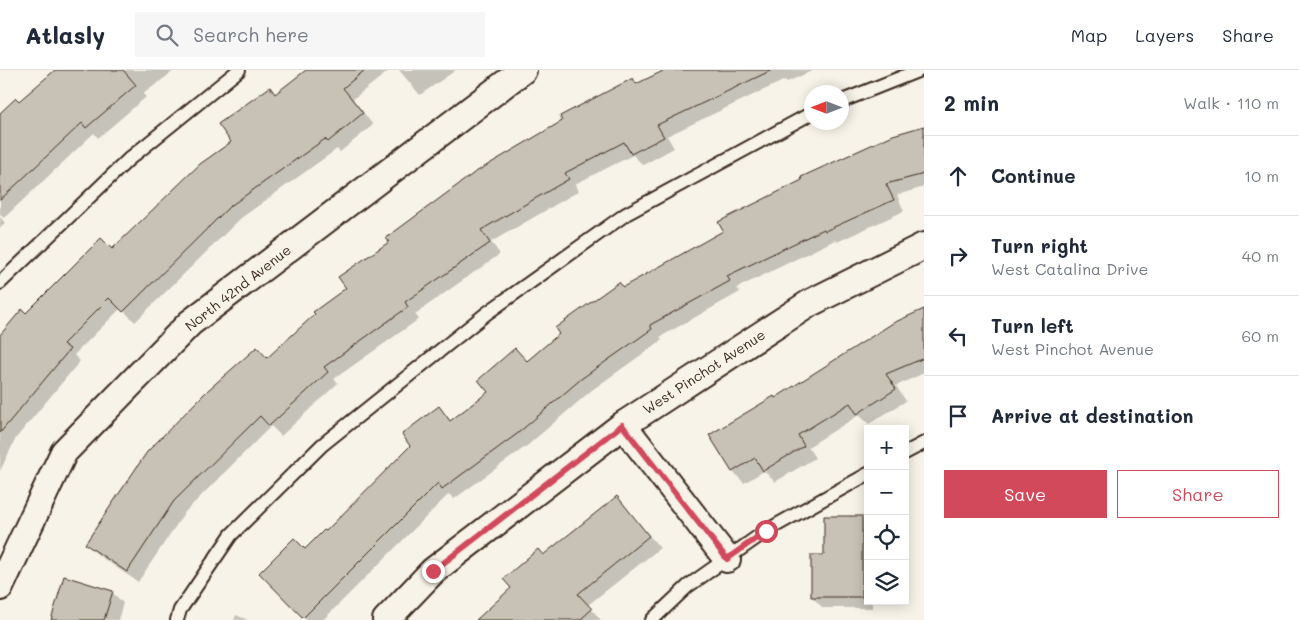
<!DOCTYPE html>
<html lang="en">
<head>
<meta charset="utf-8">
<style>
	:root { --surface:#fff; --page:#f6f6f7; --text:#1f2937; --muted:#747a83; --line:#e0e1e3; --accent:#d1495b }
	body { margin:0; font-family:Mali,sans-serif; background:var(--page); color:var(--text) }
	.controls { position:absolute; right:15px; bottom:15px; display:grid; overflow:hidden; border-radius:0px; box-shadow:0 2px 12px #0003 }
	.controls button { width:45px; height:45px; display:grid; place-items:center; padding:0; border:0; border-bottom:1px solid var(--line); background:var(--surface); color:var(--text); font:25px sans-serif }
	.compass { position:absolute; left:804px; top:15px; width:45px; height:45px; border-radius:50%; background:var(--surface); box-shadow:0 2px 12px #0003; rotate:270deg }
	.stop { position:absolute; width:15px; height:15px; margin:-11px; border:4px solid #d1495b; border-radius:50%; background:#fff }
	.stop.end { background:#d1495b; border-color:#fff; box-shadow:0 1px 5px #0008 }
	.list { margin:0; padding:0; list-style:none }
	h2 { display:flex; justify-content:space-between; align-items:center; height:65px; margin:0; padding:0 20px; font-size:21px }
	h2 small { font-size:16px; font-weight:400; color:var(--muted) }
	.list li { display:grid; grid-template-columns:32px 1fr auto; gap:15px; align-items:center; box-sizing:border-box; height:80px; padding:0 20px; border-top:1px solid var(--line) }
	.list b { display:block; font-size:19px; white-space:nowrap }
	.list p { margin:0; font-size:16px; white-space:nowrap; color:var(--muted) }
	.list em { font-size:16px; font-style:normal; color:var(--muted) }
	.actions { display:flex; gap:10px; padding:15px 20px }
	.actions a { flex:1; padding:11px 0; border:1px solid var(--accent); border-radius:0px; text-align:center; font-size:18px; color:var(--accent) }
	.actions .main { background:var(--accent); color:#fff }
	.icon { flex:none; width:28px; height:28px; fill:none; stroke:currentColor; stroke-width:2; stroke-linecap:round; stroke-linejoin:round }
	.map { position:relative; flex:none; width:924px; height:550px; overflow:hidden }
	header { display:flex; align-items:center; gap:30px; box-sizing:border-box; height:70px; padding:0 25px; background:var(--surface); border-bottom:1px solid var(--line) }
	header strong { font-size:24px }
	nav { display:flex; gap:28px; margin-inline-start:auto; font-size:18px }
	.search { width:350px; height:45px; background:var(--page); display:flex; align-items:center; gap:12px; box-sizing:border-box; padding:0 18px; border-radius:0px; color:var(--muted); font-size:19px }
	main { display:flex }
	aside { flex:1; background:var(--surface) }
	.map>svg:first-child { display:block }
</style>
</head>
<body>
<header>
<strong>Atlasly</strong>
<div class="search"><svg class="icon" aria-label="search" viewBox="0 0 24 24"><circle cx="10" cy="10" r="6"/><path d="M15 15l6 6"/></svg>Search here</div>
<nav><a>Map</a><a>Layers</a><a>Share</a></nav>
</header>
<main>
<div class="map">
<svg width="924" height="550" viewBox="0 0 924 550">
	<rect width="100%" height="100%" fill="#f7f3e8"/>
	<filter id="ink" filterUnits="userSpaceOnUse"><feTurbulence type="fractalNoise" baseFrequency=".02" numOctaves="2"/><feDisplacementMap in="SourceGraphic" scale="10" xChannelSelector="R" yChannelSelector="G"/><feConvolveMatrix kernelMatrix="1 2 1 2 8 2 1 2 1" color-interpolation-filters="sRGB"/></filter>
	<g filter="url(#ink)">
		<g fill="#0003">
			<polygon points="57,0 175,0 143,24 146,27 98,68 94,63 4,148 0,144 0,45 19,33"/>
			<polygon points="308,0 390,0 353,29 373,55 340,82 337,79 241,148 135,252 121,238 74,285 80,291 16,368 0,401 0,267 112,181 233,73 270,18 277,25"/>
			<polygon points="399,0 456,0 420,25"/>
			<polygon points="668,0 814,0 787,12 785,10 667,66 674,78 643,95 633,85 575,114 579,121 491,172 500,184 415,244 419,249 334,309 338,313 281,366 271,356 185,442 138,512 98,485 87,474 268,289 633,9 638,15"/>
			<polygon points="924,58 924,117 897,125 904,141 837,172 835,170 737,218 740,222 660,267 662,270 592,320 528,375 454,429 449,424 323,550 307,550 261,503 305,481 326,463 412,376 439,338 451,351 624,218"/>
			<polygon points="0,147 5,153 0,158"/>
			<polygon points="924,241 924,303 896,316 906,331 869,354 859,345 808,377 815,388 775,412 764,401 744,413 733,402 711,365 776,329"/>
			<polygon points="617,428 660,478 588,535 601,550 478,550 544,487"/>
			<polygon points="861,448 868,454 868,531 872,531 872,538 823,538 812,527 825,486"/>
			<polygon points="112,522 123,533 118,550 52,550"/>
			<polygon points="236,545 248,550 234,550"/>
		</g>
		<g fill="#c8c1b6" stroke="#3b2a1e">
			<polygon points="55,0 123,0 136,15 86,58 82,53 0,130 0,43 16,28 19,31"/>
			<polygon points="306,0 365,0 343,18 363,43 328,72 325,69 229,137 123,242 109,228 63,274 70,279 0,363 0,265 22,239 26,243 101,168 112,179 200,94 231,72 218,54 270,17 275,24"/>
			<polygon points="665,0 772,0 657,55 664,67 631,84 624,72 565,103 569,109 481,160 490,173 405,232 408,237 324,297 328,302 269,356 260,346 174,431 127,502 85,474 147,382 207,321 257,277 267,288 315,244 313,242 346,218 338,207 389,172 386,168 474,103 562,51 560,46 633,8 636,14"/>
			<polygon points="924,56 924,104 886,114 894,130 825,161 824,159 727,206 730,211 650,255 652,259 581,309 517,364 442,419 438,413 303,548 259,503 294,468 305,479 324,460 326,461 410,376 402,364 439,336 450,351 488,322 478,310 515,278 527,291 559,264 555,258 619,212 623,217 723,161 718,152 802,110 801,107 893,65"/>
			<polygon points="924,239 924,288 886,304 896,319 857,344 850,333 798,365 804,376 763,401 755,388 732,402 709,365 774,326 775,328 893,253"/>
			<polygon points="617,426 649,466 578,524 592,539 580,550 476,550 511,518 503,509 538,479 543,485"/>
			<polygon points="824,446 862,446 862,527 811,527 811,485 824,485"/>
			<polygon points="64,506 113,521 104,550 51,550"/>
		</g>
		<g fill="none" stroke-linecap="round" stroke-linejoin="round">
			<g stroke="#3b2a1e" stroke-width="16">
				<g id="service">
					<polyline points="842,31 920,0"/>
					<polyline points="0,213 129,89 239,0"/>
					<polyline points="905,383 924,373"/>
					<polyline points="177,550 180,540 231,465 322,375 487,243 626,144 812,43"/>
					<polyline points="652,550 688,516 766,461 868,404"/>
				</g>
			</g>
			<g stroke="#3b2a1e" stroke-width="30">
				<g id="minor">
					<polyline points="623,355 727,489"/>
					<polyline points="0,517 64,382 190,253 523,0"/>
					<polyline points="386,550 433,501 623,355 810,233 924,176"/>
				</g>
			</g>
			<use href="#service" stroke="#f7f3e8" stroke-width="12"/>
			<use href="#minor" stroke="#f7f3e8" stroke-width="26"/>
		</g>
	</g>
	<g fill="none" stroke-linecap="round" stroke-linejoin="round" filter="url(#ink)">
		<polyline stroke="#d1495b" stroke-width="6" points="433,501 622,355 727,489 766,461"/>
	</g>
	<g text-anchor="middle" stroke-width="5" stroke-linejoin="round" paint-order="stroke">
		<g font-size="14" fill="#3b2a1e" stroke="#f7f3e8">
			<text transform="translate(238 218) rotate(-38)" y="5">North 42nd Avenue</text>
			<text transform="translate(704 302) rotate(-33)" y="5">West Pinchot Avenue</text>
		</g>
	</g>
</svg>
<div class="controls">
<button>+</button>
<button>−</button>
<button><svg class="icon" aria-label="locate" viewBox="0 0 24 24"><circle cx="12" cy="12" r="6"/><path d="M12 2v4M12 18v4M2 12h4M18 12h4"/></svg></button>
<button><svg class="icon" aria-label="layers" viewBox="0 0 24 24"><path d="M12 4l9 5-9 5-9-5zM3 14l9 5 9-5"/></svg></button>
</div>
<svg class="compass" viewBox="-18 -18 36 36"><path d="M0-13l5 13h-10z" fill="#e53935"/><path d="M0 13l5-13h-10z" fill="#747a83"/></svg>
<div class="stop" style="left:766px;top:461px"></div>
<div class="stop end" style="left:433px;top:501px"></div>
</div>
<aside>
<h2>2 min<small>Walk · 110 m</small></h2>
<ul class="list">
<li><svg class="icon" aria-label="ahead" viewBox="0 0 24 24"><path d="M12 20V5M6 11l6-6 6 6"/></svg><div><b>Continue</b></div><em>10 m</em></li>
<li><svg class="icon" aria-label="right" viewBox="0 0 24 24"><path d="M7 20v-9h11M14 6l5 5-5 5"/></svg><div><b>Turn right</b><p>West Catalina Drive</p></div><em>40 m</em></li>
<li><svg class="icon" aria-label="left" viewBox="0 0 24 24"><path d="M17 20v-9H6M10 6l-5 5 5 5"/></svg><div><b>Turn left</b><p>West Pinchot Avenue</p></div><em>60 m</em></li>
<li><svg class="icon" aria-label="arrive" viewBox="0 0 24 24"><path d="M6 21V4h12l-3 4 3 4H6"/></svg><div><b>Arrive at destination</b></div></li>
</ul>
<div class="actions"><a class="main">Save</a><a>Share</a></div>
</aside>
</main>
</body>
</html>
